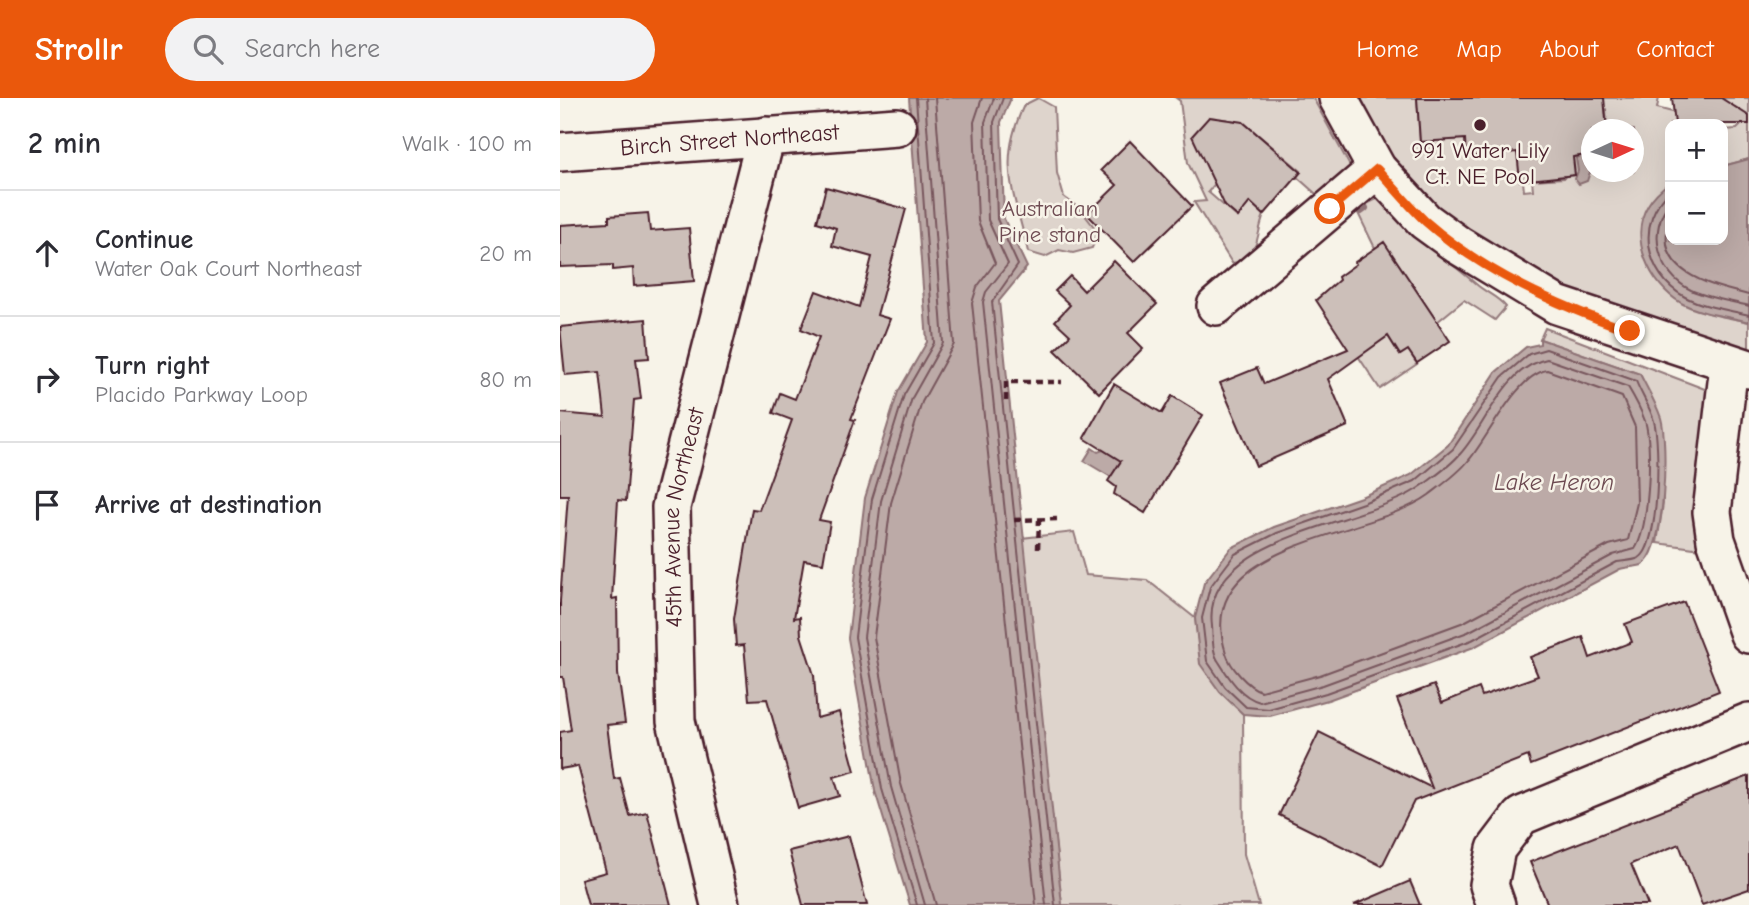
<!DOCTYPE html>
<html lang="en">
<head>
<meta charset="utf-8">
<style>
	:root { --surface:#fff; --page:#f2f2f3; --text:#2b2b33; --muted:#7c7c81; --line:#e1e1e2; --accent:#ea580c }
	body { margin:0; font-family:"Comic Neue",sans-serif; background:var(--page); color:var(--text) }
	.controls { position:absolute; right:21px; top:21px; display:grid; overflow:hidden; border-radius:14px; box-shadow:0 7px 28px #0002 }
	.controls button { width:63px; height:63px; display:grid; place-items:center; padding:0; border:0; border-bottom:2px solid var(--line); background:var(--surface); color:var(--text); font:35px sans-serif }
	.compass { position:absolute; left:1021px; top:21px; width:63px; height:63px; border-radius:50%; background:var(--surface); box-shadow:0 7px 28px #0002; rotate:86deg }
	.stop { position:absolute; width:21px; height:21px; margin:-16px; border:5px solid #ea580c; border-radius:50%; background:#fff }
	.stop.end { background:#ea580c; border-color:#fff; box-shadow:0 2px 7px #0008 }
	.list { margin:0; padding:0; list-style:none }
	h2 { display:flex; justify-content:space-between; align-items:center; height:91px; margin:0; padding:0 28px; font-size:30px }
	h2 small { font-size:23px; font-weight:400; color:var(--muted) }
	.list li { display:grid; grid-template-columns:46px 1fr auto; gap:21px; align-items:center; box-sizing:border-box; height:126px; padding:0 28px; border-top:2px solid var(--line) }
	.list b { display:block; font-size:26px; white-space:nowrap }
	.list p { margin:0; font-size:23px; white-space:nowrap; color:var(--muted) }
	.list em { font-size:23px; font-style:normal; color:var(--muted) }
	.icon { flex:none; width:38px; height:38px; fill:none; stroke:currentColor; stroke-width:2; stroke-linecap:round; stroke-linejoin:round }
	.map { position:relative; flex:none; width:1189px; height:807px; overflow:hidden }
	header { display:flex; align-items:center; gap:42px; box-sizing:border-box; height:98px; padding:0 35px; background:var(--accent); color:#fff }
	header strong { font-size:33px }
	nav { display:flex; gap:38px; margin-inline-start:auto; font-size:24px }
	.search { width:490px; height:63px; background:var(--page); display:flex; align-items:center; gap:18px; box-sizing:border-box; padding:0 24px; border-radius:38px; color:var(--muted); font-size:26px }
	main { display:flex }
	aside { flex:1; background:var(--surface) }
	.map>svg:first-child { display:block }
</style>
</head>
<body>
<header>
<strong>Strollr</strong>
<div class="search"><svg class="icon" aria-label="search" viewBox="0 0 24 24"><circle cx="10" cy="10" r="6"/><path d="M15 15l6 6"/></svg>Search here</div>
<nav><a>Home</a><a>Map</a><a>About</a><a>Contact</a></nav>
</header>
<main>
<aside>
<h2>2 min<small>Walk · 100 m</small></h2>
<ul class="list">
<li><svg class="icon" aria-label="ahead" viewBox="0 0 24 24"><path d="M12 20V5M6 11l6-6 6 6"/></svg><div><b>Continue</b><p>Water Oak Court Northeast</p></div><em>20 m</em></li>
<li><svg class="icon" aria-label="right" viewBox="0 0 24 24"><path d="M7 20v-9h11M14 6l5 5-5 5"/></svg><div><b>Turn right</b><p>Placido Parkway Loop</p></div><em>80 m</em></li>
<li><svg class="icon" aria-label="arrive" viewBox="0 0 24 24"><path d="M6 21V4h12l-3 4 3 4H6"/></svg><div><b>Arrive at destination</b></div></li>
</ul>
</aside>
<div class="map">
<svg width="1189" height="807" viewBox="0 0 1189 807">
	<rect width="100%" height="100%" fill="#f7f3e8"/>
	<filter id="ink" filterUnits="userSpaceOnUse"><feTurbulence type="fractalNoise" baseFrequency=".0143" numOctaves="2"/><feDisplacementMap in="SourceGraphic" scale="14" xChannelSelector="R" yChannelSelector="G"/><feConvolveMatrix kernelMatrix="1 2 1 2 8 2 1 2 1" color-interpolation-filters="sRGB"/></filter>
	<g filter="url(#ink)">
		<g fill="#ded4cc" stroke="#947a7c" stroke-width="2">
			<path d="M478 0 494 9 497 75 504 99 520 111 538 134 532 150 513 155 499 152 485 159 468 154C455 95 436 67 464 7Z"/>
			<path d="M616 0H753L792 72 766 98 755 95 737 79 741 73 683 24 649 19 660 80 648 94 677 119 690 104 704 117C695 139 700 163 672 165L634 104 646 103 628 65 620 3Z"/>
			<path d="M792 0H857L860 44 904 41 960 0V83H963L964 93 973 92 972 82 1004 80 1007 75 1004 47 1031 45 1032 74H1074V32L1047 31 1046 11 1041 8V0H1099L1097 10 1116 15 1115 26H1110V84C1058 128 1081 183 1137 211 1152 218 1173 220 1189 224V254L1083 226 976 177 929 150 873 107 835 65Z"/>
			<polygon points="1163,0 1189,0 1189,61 1163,68 1163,32 1177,31 1181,27 1180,12 1175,9 1160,11"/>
			<path d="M819 100C847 134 883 158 916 186 926 195 937 198 946 209L935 222 904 202 877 224 824 145 815 150 796 111Z"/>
			<polygon points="985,230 1150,293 1149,452 1097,445 1103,406 1101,322 1080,276 980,241"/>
			<polygon points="828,238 840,257 848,252 857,266 820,291 798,258"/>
			<path d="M514 434 526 477 587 482 635 520C641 572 644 579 683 616L684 756 699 807H502L462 440Z"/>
		</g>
		<g fill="#bcaaa7" stroke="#8e7275" stroke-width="2">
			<polygon points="349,0 451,0 441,24 444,121 467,169 439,203 502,807 350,807 315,693 288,540 305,400 338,294 367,244"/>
			<polygon points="1031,54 1031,71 1027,83 1019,86 1015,81 1018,73 1016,60"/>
			<path d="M1189 61V224C1167 218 1141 216 1121 205 1090 187 1068 140 1088 107 1093 98 1102 90 1110 84V142H1163V68Z"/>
			<path d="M980 241 1080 276C1087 290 1096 305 1101 320 1108 344 1106 454 1082 467 1076 469 1067 469 1060 471L914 549 768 602 710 618 683 616 660 594 640 566 635 520 644 485 671 450 714 429 801 399 851 377 888 347 936 274 966 249 980 246Z"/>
			<polygon points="532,350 538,354 543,352 561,363 551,379 524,363"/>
		</g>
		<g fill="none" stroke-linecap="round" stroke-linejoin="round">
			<g stroke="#78575d" stroke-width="2">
				<polyline points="356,0 374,245 344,297 312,401 295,539 322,691 357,807"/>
				<polyline points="365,0 383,245 352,300 321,403 304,539 331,689 365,807"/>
				<polyline points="375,0 394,246 362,304 331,405 314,539 341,686 376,807"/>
				<polyline points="422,0 414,24 418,123 435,165 417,189 412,205 476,807"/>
				<polyline points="434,0 425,24 428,122 448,166 426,194 423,204 486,807"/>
				<polyline points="443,0 434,24 437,121 458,167 432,204 495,807"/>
				<path d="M1110 93C1075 123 1085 177 1125 199 1144 209 1168 212 1189 217"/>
				<path d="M1110 104C1087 132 1097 175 1131 192 1148 200 1170 203 1189 208"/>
				<path d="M1110 122C1091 175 1153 188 1189 197"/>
				<path d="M986 251 1076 283C1081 296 1090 309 1094 323 1100 345 1100 448 1079 460 1073 463 1063 463 1057 464L912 542 766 595 709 611 686 609 665 589 647 563 642 520 650 489 675 456 717 435 803 405 855 383 893 351 942 279 969 256Z"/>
				<path d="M987 261 1068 289C1074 299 1081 312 1085 323 1093 347 1089 430 1075 451L1053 457 908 534 763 587 700 604C681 599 669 580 659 564 652 555 653 540 652 528 640 435 810 428 863 387 875 378 890 368 900 356 928 325 943 270 987 261Z"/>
				<path d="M987 272 1062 299 1075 329 1077 405 1068 442 1049 447 904 524 760 577 701 593C688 589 670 569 666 555 629 442 809 441 869 397 882 387 899 375 909 362 929 338 957 277 987 272Z"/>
			</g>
			<polygon stroke="#8e7275" stroke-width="8" points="802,105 805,110 801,113 797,109"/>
		</g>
		<g fill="#ccbfb9" stroke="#4a1f2b" stroke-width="2">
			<polygon points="857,0 1044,0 1047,32 1032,32 1032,56 1013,59 1015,77 960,83 957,54 906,59 905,41 860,44"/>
			<polygon points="1112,0 1161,0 1189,18 1189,26 1115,26"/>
			<polygon points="649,19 683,24 741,74 704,117 690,104 678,119 665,108 632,38"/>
			<polygon points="570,43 632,108 574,164 527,116 557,87 541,72"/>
			<polygon points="266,89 346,111 317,217 330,221 291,321 295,322 259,422 270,424 263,465 244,462 234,520 240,519 241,537 254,577 257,620 279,614 295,673 274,679 280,698 238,710 207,601 189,602 184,547 176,548 174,521 192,411 199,412 232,322 213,315 220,295 235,301 259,239 241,231 256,193 299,209 312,159 272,148 276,130 257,124"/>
			<polygon points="88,115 90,133 129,130 134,183 74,188 73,170 53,172 53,167 0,169 0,127 49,124 49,118"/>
			<polygon points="824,144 890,243 857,265 848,252 840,257 828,238 768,281 788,328 696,368 660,285 697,270 704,286 788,251 756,202 779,182 778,179 796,166 795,164"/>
			<polygon points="554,163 597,206 568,235 583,250 539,295 495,252 510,237 495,223 510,207 495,193 510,178 524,193"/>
			<polygon points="86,221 89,260 76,261 81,301 74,302 66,403 58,402 52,501 57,500 58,576 65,625 47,627 54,681 60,680 70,718 87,714 111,807 28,807 21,781 46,774 18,668 0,671 0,634 11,632 3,579 0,579 0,503 8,397 0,397 0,315 45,319 40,274 5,277 0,229"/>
			<polygon points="554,286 602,315 612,298 643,317 585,415 554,396 556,389 548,383 561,363 524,340"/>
			<polygon points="1124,504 1159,593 971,667 968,658 854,703 822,768 719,717 759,634 872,690 837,601 874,587 882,605 919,590 922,598 978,578 970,559 1023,539 1030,560 1072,544 1065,526"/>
			<polygon points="1189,678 1189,791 1142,807 1119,746 1071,766 1088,807 988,807 970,764"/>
			<polygon points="289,738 307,807 243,807 229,753"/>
			<polygon points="850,783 860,807 794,807"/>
		</g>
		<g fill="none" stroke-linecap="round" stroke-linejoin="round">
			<g stroke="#4a1f2b" stroke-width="42">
				<g id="minor">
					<polyline points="778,0 817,71 865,123 898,147 997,207 1189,271"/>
					<path id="s1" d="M0 54 337 29"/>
					<polyline points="656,208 817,71"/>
					<polyline points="1169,267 1152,414 1156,442 1189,536"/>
					<path id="s2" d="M160 807 116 623 111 409 206 38"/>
					<polyline points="936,807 929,787 936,751 961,718 1189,624"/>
				</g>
			</g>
			<g stroke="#4a1f2b" stroke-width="4.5" stroke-dasharray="7 5" stroke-linecap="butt">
				<polyline points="446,303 446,284 502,284"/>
				<polyline points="454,422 498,421"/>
				<polyline points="478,451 479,422"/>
			</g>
			<use href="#minor" stroke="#f7f3e8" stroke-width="37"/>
		</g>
	</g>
	<g fill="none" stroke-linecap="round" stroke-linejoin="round" filter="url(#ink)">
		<path stroke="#ea580c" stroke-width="9" d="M770 111 817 71C833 88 848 107 865 123 924 175 997 207 1070 233"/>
	</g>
	<circle fill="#4a1f2b" stroke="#f7f3e8" stroke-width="2.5" cx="920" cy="27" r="7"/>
	<g text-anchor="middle" stroke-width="5" stroke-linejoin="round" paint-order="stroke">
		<g font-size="23" fill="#4a1f2b" stroke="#f7f3e8">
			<text dy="8" stroke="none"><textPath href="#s1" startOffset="170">Birch Street Northeast</textPath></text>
			<text dy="8" stroke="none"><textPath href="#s2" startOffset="394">45th Avenue Northeast</textPath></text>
		</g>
		<g font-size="23" fill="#4a1f2b" stroke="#f7f3e8">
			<text x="920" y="60">991 Water Lily<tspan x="920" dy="26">Ct. NE Pool</tspan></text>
		</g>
		<g font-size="23" fill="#6f4c53" stroke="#f7f3e8">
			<text x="490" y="118">Australian<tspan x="490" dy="26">Pine stand</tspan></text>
		</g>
		<g font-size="24" font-style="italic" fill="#6c4950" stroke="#f7f3e8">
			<text x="994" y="392">Lake Heron</text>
		</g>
	</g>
</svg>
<div class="controls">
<button>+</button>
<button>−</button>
</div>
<svg class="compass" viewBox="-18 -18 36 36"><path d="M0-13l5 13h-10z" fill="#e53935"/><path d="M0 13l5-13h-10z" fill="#7c7c81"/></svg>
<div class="stop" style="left:770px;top:111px"></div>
<div class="stop end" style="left:1070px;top:233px"></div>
</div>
</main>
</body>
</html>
